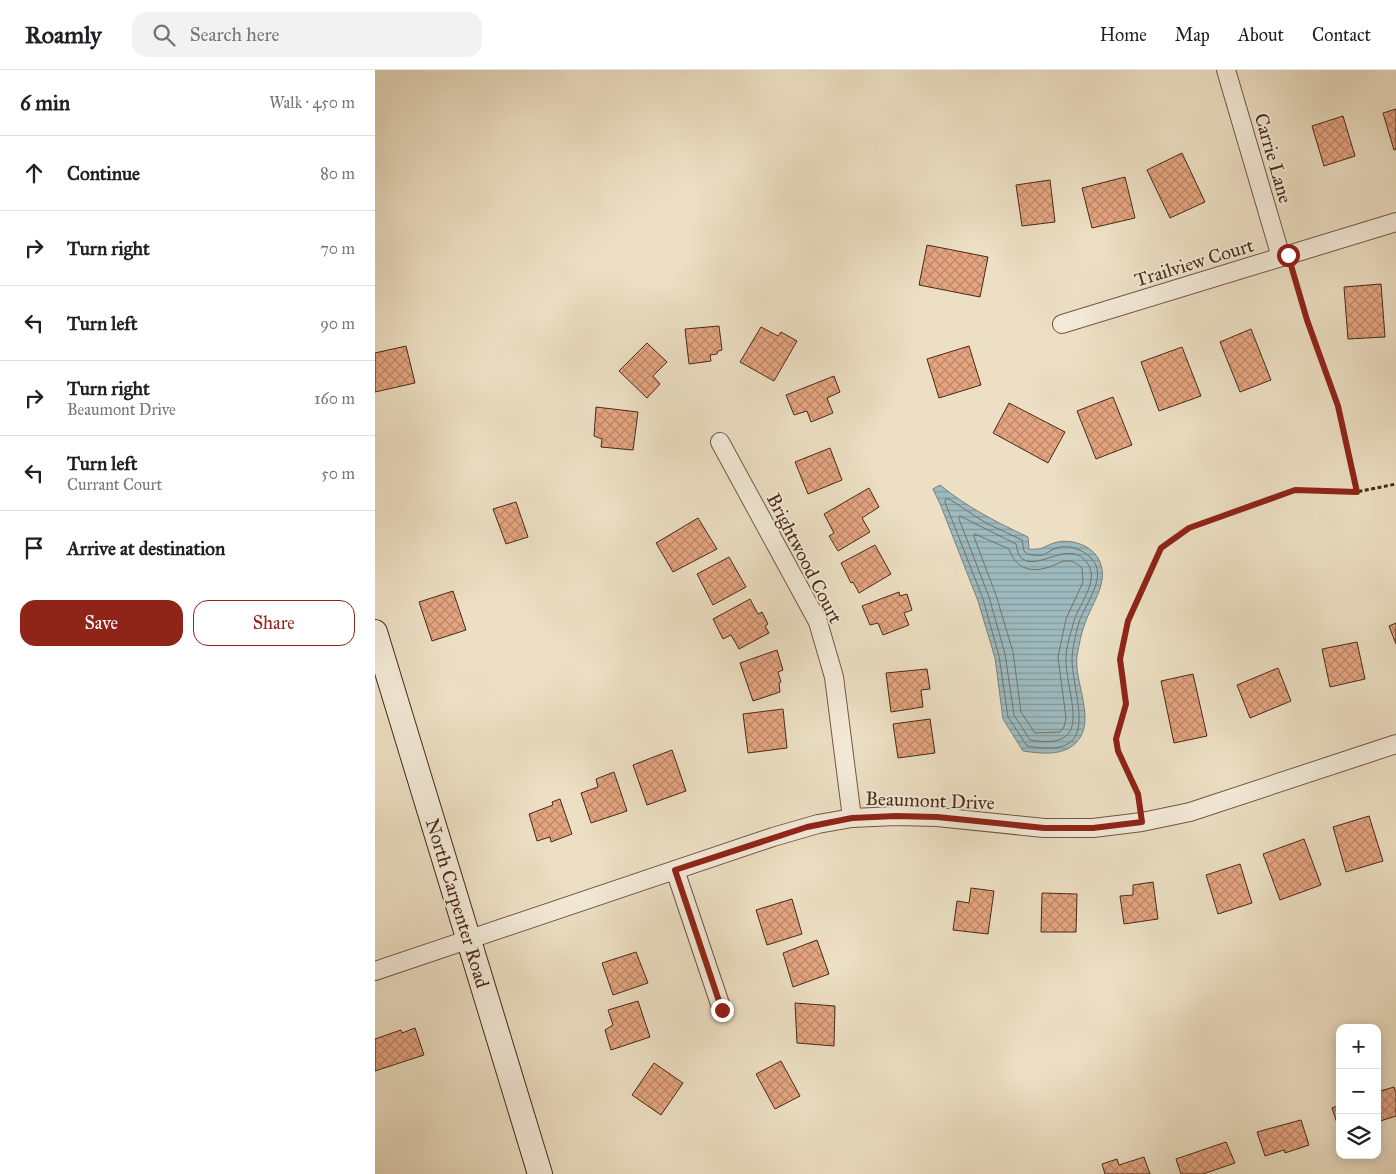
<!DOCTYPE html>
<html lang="en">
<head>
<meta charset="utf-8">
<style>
	:root { --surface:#fff; --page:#f2f2f2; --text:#202124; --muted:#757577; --line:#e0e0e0; --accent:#8f2418 }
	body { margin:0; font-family:"IM FELL Great Primer",serif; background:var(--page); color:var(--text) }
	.controls { position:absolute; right:15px; bottom:15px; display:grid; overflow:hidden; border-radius:10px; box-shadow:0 2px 12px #0003 }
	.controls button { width:45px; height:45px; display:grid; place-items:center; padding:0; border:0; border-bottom:1px solid var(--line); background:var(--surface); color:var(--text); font:25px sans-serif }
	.stop { position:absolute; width:15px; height:15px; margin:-11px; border:4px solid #8f2418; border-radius:50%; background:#fff }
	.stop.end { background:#8f2418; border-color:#fff; box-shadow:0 1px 5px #0008 }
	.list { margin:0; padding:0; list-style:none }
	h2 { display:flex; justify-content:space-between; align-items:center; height:65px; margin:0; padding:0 20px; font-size:21px }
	h2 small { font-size:16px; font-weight:400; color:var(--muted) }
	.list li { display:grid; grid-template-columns:32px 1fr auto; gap:15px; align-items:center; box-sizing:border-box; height:75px; padding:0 20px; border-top:1px solid var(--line) }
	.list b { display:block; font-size:19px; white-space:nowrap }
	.list p { margin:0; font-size:16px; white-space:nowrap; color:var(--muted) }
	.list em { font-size:16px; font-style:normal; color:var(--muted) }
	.actions { display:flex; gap:10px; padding:15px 20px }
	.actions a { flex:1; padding:11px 0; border:1px solid var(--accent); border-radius:15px; text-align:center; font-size:18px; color:var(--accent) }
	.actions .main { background:var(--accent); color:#fff }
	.icon { flex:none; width:28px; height:28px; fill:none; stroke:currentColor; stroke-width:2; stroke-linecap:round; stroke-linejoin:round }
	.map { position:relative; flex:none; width:1021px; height:1104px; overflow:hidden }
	header { display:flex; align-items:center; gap:30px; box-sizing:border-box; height:70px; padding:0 25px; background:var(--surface); border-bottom:1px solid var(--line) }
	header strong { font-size:24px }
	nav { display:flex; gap:28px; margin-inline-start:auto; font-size:18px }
	.search { width:350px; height:45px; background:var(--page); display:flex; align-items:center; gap:12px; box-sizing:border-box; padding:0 18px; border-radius:15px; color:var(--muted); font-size:19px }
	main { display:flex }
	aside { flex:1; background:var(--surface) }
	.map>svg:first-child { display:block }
</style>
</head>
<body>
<header>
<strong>Roamly</strong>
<div class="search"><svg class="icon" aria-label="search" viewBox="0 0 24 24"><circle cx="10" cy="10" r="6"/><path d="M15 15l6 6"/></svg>Search here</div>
<nav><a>Home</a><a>Map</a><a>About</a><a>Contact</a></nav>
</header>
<main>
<aside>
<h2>6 min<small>Walk · 450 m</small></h2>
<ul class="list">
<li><svg class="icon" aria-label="ahead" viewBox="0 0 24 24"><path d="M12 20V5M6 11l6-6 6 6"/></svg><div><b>Continue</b></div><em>80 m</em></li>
<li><svg class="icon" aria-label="right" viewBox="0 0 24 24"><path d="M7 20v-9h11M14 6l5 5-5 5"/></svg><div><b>Turn right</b></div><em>70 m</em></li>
<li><svg class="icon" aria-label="left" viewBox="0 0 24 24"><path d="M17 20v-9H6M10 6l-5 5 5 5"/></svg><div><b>Turn left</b></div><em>90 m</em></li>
<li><svg class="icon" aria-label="right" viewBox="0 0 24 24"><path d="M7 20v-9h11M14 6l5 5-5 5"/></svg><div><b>Turn right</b><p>Beaumont Drive</p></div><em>160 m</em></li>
<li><svg class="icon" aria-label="left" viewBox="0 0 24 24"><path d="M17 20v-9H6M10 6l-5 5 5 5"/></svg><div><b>Turn left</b><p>Currant Court</p></div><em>50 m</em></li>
<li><svg class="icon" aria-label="arrive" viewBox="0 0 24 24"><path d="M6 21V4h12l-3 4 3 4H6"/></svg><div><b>Arrive at destination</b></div></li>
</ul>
<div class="actions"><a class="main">Save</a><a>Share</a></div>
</aside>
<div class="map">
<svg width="1021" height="1104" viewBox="0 0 1021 1104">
	<defs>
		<pattern id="water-rules" width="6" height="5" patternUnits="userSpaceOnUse" patternTransform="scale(1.25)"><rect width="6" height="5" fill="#9dbabe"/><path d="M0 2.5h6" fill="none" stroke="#829799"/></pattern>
		<pattern id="building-cross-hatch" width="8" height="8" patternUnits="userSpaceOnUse" patternTransform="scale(1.25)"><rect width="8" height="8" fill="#e5a581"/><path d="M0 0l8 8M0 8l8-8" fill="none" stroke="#bc8769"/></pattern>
	</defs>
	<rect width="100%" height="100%" fill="#ecdfc3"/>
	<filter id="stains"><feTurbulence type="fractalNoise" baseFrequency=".004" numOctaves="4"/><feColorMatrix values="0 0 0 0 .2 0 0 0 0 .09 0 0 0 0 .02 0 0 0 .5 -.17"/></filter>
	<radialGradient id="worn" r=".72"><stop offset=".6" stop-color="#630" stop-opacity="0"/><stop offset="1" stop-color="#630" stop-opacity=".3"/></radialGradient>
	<path fill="url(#water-rules)" stroke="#7b807b" d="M565 415C592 437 621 452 653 467L654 479C668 480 667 477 679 473 693 468 715 474 723 488 736 510 717 533 710 553 706 563 704 576 702 586 699 610 718 644 706 666 694 687 669 684 648 681L628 649 620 588 603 531 566 436 558 419Z"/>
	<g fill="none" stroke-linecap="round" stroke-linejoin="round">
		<g stroke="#73726a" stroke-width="1">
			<path d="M571 429H574L611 453 647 470 649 481 652 484C657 485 663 486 668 485 673 483 677 479 681 478 694 474 707 479 716 488 734 506 710 534 704 552 701 563 697 579 697 590 699 634 728 690 652 676L633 647 624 586 608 529 570 432Z"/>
			<path d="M585 446 641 474C642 477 642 482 644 485 658 507 695 465 713 494 725 513 701 537 698 555 695 565 691 577 691 588 690 625 723 682 655 670L639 645 630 584 614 527 584 449Z"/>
			<path d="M600 464 634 479C640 496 652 503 671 498 686 494 692 484 707 498L708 512 691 549 683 587 691 648 689 657 685 662 660 663 646 642 638 582 621 525 599 467Z"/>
		</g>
	</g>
	<g fill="url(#building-cross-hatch)" stroke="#492a17">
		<polygon points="1021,39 1021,79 1019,80 1008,43"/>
		<polygon points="968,46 980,86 949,96 937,56"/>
		<polygon points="807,83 830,132 795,148 772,100"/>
		<polygon points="750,107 760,148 717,158 707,118"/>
		<polygon points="675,110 680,152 647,156 641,115"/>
		<polygon points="552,175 613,187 605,227 544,215"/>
		<polygon points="1006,214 1010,267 973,269 969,217"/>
		<polygon points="344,256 347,280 343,281 342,284 335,285 336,291 314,294 310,259"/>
		<polygon points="386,257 403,266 406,262 422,271 399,311 365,292"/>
		<polygon points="876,259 896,310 865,322 845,272"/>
		<polygon points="272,273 292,292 278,306 285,314 272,328 244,301"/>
		<polygon points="31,276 40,313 0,322 0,283"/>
		<polygon points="594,276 606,315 564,328 552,289"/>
		<polygon points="807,277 826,326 784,341 766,292"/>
		<polygon points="459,306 465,322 452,328 458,343 436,352 432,341 419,345 411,325"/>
		<polygon points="738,327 757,375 721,389 702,341"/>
		<polygon points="634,333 690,362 673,393 618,363"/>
		<polygon points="221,337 263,342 258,380 226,377 227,369 219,366"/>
		<polygon points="455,378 467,410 433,424 420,392"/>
		<polygon points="494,418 504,437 487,448 495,462 463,481 454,466 459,463 449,444"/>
		<polygon points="141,432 153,467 131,474 118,439"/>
		<polygon points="323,448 342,479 298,502 281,473"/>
		<polygon points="500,475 516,504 484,523 478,512 476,513 466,493"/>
		<polygon points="354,487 371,517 338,535 322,504"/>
		<polygon points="78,521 91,560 57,571 44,532"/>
		<polygon points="524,522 525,526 532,524 537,540 529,543 534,555 508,565 503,553 495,555 487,536"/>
		<polygon points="375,529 383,544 387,542 393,554 390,556 394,563 364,579 356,565 348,569 338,549"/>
		<polygon points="1021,553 1021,574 1014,556"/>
		<polygon points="982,572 990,609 955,617 947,579"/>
		<polygon points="402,580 408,600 403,602 406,612 404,613 405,622 378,631 365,593"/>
		<polygon points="903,598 916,631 875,648 862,615"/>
		<polygon points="552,599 555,619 546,620 548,637 516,642 511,603"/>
		<polygon points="818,604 832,666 799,673 786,611"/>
		<polygon points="408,639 412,678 373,683 368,644"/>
		<polygon points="555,649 560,683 523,688 518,654"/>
		<polygon points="297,680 311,721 272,735 258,695"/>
		<polygon points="239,702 252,741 216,753 206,723 223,717 221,709"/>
		<polygon points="185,729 197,764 176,772 175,767 162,771 154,744 178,735 177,732"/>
		<polygon points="994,746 1008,791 971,802 958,757"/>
		<polygon points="929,769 946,815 905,830 888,784"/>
		<polygon points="865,794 877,833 843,844 831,805"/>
		<polygon points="778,812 783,849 749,854 745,826 758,825 758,815"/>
		<polygon points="596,818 619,821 613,864 578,860 582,831 594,833"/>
		<polygon points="667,823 702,824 701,862 666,862"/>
		<polygon points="417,829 427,864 392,875 381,840"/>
		<polygon points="442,870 454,904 418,917 408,883"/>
		<polygon points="261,882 273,913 238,925 227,893"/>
		<polygon points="263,931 275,967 236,980 230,960 238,955 233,940"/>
		<polygon points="420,933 460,936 459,976 422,973"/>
		<polygon points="40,958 49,985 0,1001 0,969 26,960 27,963"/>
		<polygon points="406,991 425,1026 400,1039 381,1004"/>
		<polygon points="279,993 308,1013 286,1045 257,1025"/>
		<polygon points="1019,1017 1021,1022 1021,1046 1002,1052 1002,1022"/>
		<polygon points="965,1035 965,1062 957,1038"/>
		<polygon points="926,1050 934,1075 910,1083 909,1080 890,1086 882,1062"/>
		<polygon points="851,1072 860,1093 828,1104 806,1104 801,1089"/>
		<polygon points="769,1087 775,1104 730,1104 727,1094 742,1089 744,1095"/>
	</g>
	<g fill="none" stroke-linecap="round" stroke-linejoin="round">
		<g stroke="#725742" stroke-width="20">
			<g id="street">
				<polyline points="851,0 906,187"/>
				<polyline points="687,254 1021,152"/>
				<polyline points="345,372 443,552 459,607 477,748"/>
				<polyline points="300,800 347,940"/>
				<polyline points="0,901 398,767 443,754 477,748 521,746 562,747 669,758 718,758 767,752 815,742 1021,674"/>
			</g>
		</g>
		<g stroke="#492a17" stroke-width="26">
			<polyline id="secondary" points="0,562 165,1104"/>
		</g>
		<g stroke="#492a17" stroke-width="3" stroke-dasharray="4 2.5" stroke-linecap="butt">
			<polyline points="918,202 932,250 963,336 981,422"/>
			<polyline points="765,734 763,724 743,681 741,669 751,633 745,589 753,551 786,478 814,458 920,420 981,422 1021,414"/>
		</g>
		<use href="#street" stroke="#f3ead8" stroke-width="18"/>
		<use href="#secondary" stroke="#f3ead8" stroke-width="24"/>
	</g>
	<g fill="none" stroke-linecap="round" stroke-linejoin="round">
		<polyline stroke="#8f2418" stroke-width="6" points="347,940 300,800 432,757 477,748 521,746 562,747 669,758 718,758 767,752 763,724 743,681 741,669 751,634 745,589 753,551 786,478 814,458 920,420 982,422 963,336 932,250 913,185"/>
	</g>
	<g text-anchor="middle" stroke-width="4" stroke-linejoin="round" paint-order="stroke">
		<g font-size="19" fill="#492a17" stroke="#f3ead8">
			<text transform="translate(899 88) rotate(74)" y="7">Carrie Lane</text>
			<text transform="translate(819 192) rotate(-17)" y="7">Trailview Court</text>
			<text transform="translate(430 488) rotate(63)" y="7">Brightwood Court</text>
			<text transform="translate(555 730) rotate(2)" y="7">Beaumont Drive</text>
			<text transform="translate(83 833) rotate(73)" y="7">North Carpenter Road</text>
		</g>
	</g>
	<rect width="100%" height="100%" filter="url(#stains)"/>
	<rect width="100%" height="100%" fill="url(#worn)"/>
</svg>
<div class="controls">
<button>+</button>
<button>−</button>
<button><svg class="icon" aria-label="layers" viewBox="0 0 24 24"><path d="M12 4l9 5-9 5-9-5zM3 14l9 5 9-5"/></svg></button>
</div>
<div class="stop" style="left:913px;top:185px"></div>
<div class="stop end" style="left:347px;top:940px"></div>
</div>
</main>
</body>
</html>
